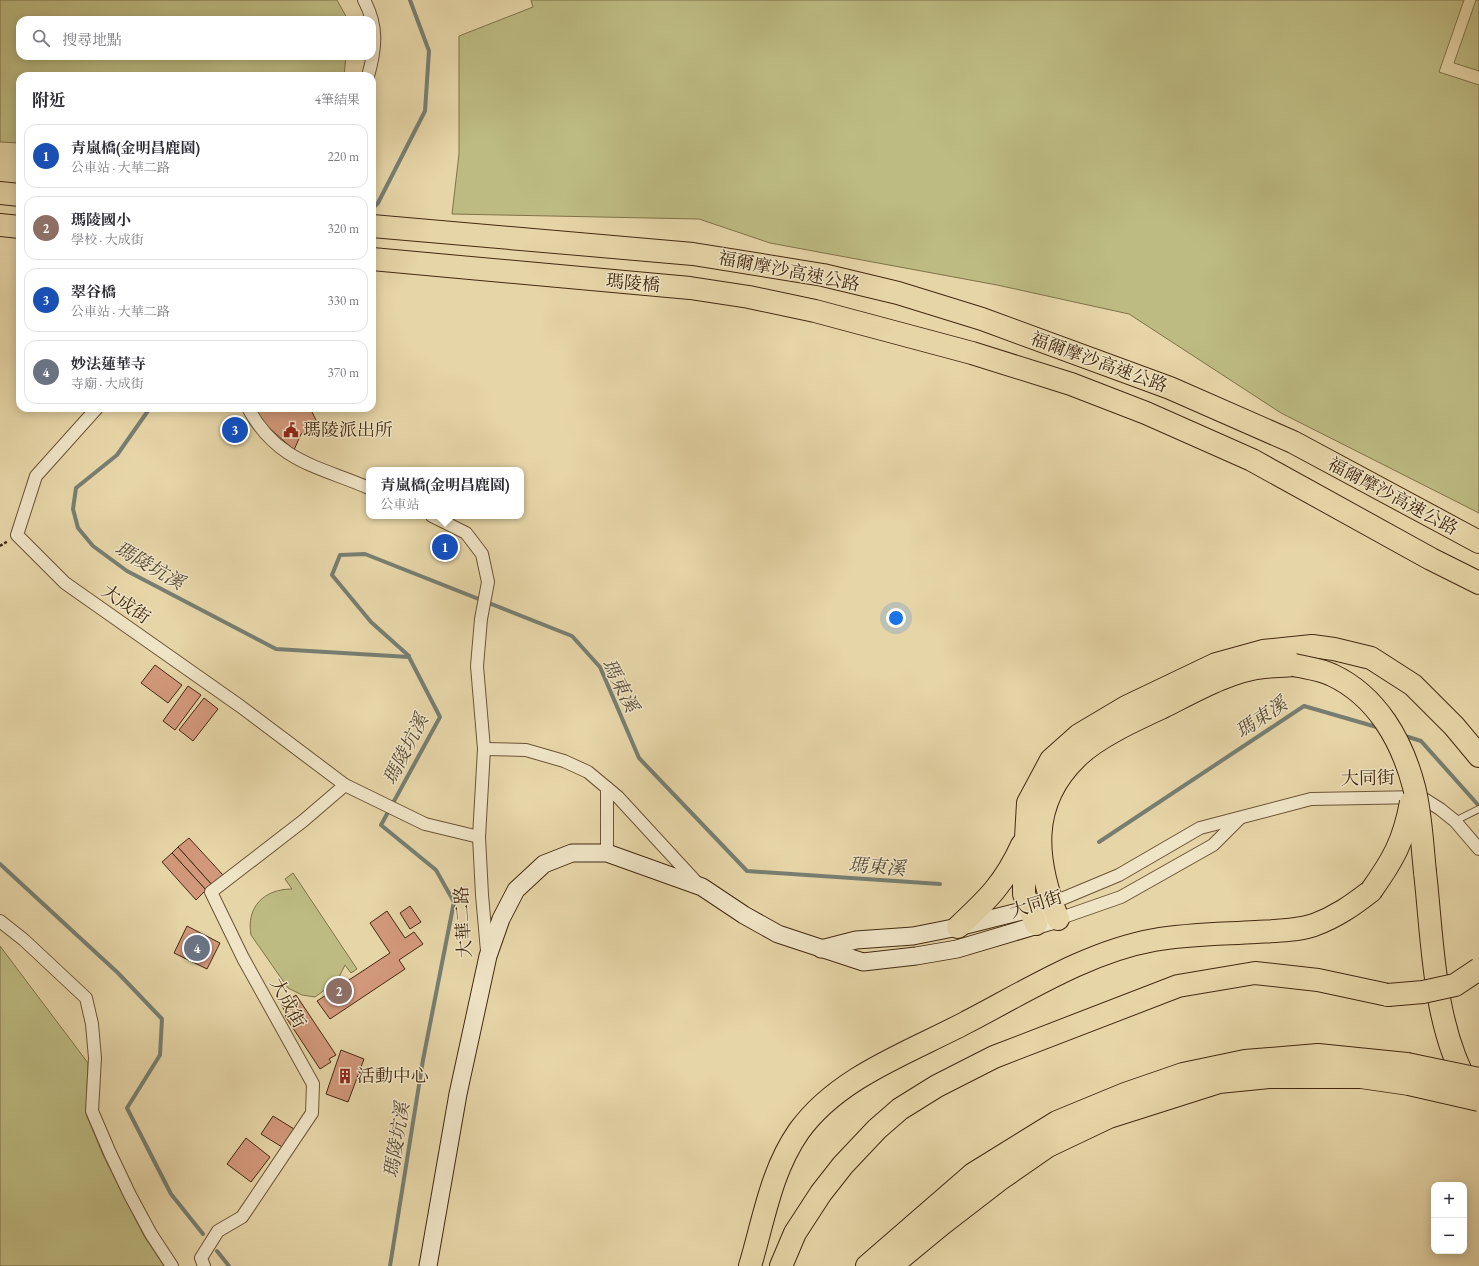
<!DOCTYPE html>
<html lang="zh-TW">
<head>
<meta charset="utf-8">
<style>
	:root { --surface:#fff; --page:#f2f2f3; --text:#2b2b33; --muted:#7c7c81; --line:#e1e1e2; --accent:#8f2418 }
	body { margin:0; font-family:"EB Garamond","Noto Serif TC",serif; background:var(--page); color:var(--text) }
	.controls { position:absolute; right:12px; bottom:12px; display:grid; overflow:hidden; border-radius:8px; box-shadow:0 2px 10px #0003 }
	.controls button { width:36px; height:36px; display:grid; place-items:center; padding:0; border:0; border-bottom:1px solid var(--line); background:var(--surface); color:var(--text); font:20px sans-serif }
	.you { position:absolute; left:896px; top:618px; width:14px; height:14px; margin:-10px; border:3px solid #fff; border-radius:50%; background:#1a73e8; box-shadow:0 0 0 6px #1a73e833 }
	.badge { display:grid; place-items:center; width:26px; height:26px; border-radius:50%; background:var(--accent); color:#fff; font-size:13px; font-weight:700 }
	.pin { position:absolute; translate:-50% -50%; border:2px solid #fff; box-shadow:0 1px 4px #0006 }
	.popup { position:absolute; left:366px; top:467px; width:158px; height:52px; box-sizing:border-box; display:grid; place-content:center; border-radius:8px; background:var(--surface); filter:drop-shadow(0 1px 3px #0005); font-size:13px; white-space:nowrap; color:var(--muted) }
	.popup b { font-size:15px; color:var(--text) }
	.popup::after { content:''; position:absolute; left:50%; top:100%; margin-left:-8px; border:8px solid transparent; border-top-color:var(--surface) }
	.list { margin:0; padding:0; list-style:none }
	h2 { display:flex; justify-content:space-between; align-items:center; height:52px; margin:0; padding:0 16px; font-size:17px }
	h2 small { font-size:13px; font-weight:400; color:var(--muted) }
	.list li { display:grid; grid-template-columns:26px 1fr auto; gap:12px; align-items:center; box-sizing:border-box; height:64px; margin:0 8px 8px; padding:0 8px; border:1px solid var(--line); border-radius:12px }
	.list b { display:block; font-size:15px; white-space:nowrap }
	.list p { margin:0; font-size:13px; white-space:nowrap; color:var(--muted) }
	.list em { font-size:13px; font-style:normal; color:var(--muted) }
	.icon { flex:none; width:22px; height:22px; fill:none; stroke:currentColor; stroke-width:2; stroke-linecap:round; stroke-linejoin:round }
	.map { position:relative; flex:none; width:1479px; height:1266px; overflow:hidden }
	.search { position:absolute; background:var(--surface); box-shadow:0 2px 10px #0003; left:16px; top:16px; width:360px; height:44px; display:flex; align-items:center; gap:10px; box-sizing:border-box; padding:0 14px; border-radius:12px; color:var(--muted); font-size:15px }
	.panel { position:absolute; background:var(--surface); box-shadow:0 2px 10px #0003; left:16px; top:72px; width:360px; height:340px; border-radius:12px }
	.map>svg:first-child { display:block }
</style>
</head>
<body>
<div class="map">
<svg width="1479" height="1266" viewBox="0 0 1479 1266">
	<rect width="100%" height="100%" fill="#e6d5a7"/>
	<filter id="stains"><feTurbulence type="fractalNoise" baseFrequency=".005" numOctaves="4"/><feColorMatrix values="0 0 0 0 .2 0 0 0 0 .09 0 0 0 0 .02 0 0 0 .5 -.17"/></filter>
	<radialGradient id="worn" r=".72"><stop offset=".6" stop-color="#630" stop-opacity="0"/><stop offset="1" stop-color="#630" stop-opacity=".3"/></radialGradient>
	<g fill="#bdbb82" stroke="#807249">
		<polygon points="0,0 337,0 348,20 20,20 20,56 346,56 344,76 20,76 20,143 0,142"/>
		<polygon points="531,0 1464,0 1439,72 1479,85 1479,513 1281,413 1129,314 997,285 770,243 699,219 452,214 459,154 459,36 533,7"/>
		<polygon points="1476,0 1479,0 1479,71 1454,63"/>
		<path d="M293 873 357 969 351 973 345 965 337 981 315 997 302 995 288 988 251 935C246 907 264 889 292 889L285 879Z"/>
		<polygon points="0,946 88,1063 86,1114 103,1155 124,1197 144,1236 164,1266 0,1266"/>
	</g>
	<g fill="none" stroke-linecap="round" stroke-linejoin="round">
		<g stroke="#777e71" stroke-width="4">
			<polyline points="372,209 378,203 425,111 429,51 410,0"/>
			<polyline points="150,408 117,455 76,488 73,509 78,528 93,546 127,571 276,649 409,657 440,717 381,825 436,870 454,902 423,1060 390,1266"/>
			<polyline points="409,656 371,622 332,575 340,555 365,554 572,636 600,667 639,758 747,871 940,884"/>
			<polyline points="1402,735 1421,741 1479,806"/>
			<polyline points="1099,842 1304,706 1380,728"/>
			<polyline points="0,864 118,973 162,1019 160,1055 127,1108 171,1194 203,1234"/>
			<polyline points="217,1251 229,1266"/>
		</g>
	</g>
	<g fill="#d2987b" stroke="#442910">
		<polygon points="257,408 310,408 319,426 301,434 294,450 258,418"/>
		<polygon points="155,665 182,685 168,703 141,683"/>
		<polygon points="188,686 201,695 175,730 163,721"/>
		<polygon points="204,698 218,709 193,741 179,730"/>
		<polygon points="189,838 223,875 212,885 178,847"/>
		<polygon points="178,847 212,885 206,890 172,853"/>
		<polygon points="172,853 206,890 196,900 162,862"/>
		<polygon points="410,906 421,922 410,929 400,913"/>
		<polygon points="387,911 405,938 414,932 423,944 399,960 405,969 330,1019 317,1001 390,953 370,923"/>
		<polygon points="187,926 220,943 207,969 174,953"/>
		<polygon points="296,995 336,1055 329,1059 331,1062 320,1069 285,1016 287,1014 281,1005"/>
		<polygon points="341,1050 364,1059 348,1102 326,1094"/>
		<polygon points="273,1116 294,1129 282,1147 261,1134"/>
		<polygon points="246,1138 270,1157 251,1182 227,1164"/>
	</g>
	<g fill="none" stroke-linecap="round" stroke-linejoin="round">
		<g stroke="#6c5436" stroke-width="8">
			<polyline id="lane" points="1455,821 1479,809"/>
		</g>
		<g stroke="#6c5436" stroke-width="14">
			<g id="street">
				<path d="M364 0C378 26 376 48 368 76"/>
				<polyline points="97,408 36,476 17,535 65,583 240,706 345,785 303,821 211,892 243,958 313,1084 312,1113 242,1217 218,1231 201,1258 204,1266"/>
				<path d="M248 408C277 462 318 466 369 488"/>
				<polyline points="432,516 466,533 482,554 488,582 481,619 477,666 484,749 479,837 482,895 487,951"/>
				<polyline points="484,749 526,750 564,761 588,772 618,797 699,885"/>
				<polyline points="345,785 425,824 479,837"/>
				<polyline points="607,788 607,853"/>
				<polyline points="1052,903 1119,875 1200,828 1311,799 1421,797 1440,809 1455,821 1479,849"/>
				<polyline points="1058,919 1121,897 1213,845 1240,818"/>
				<polyline points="0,921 24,940 86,998 92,1024 95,1058 92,1111 110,1153 130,1195 151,1234 172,1266"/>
			</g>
		</g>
		<g stroke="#442910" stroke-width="19">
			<g id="secondary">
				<polyline points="821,949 856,940 913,936 958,927 1042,906"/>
				<polyline points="428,1266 458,1094 488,956 501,919 516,890 544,864 572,853 607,853 702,887 744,915 778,934 863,962 916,956 957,949 1058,919"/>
			</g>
		</g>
		<g stroke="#442910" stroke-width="24">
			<g id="highway">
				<polyline points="0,193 20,195"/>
				<polyline points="0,225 20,227"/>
				<polyline points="372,226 693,254 823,275 898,293 982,319 1170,388 1293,442 1479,542"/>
				<polyline points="372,259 690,288 749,297 815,311 972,353 1071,384 1146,413 1252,460 1431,559 1479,583"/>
				<path d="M1425 872C1433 943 1433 1026 1470 1089"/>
				<path d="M1058 919C1035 861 1028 804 1077 757 1097 737 1137 719 1163 707 1193 692 1231 670 1264 667 1274 666 1284 666 1294 665"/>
				<polyline points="1036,924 1024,894 1024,873 1028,803 1051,760 1079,735 1126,707 1216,664 1263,651 1312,646 1334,649 1371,658 1413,685 1454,726 1479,756"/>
				<path d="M958 927C987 900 1005 883 1022 845"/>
				<path d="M750 1266C764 1219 771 1171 799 1131 838 1077 908 1053 965 1023 1025 992 1087 952 1154 940 1187 934 1222 934 1256 932 1274 931 1296 931 1314 925 1336 917 1353 905 1371 891"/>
				<polyline points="781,1266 795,1233 821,1193 843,1165 877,1129 900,1109 937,1086 994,1057 1178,986 1255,973 1318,980 1388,995"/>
				<polyline points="867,1266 973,1174 1057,1122 1125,1094 1183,1074 1245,1061 1318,1055 1407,1064"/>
				<polyline points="891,1266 942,1224 999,1180 1048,1146 1109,1117 1219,1082 1269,1077 1361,1077 1409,1084"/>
			</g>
		</g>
		<polyline stroke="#442910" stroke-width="2.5" stroke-dasharray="3 2" stroke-linecap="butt" points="0,546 8,541"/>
		<use href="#lane" stroke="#efe4c6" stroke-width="6"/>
		<use href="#street" stroke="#efe4c6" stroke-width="12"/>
		<use href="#secondary" stroke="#efe4c6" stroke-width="17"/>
		<use href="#highway" stroke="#e6d5a7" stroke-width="22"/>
		<g stroke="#442910" stroke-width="24" stroke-linecap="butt">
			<g id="highway-bridge">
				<path d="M1294 665C1307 668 1320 669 1332 675 1377 696 1402 741 1414 787 1421 814 1422 844 1425 872"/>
				<path d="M1371 891C1393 860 1404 841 1411 802"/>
				<polyline points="1388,995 1423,992 1455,985 1479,969"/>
				<polyline points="1407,1064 1479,1079"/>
				<polyline points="1409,1084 1479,1100"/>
			</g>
		</g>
		<use href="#highway-bridge" stroke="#e6d5a7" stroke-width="22"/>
	</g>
	<defs>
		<g id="civic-bare" transform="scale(1.2)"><path d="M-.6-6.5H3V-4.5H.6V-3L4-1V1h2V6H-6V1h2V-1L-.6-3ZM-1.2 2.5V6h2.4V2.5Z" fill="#8f2418" stroke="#efe4c6" stroke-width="2.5" paint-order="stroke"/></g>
		<g id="building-bare" transform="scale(1.2)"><path d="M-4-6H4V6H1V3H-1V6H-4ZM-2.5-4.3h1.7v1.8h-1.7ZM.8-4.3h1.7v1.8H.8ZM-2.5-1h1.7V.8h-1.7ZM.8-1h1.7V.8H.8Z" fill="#8f2418" stroke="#efe4c6" stroke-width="2.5" paint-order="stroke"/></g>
	</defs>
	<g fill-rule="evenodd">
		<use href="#civic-bare" x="291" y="430"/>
		<use href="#building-bare" x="345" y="1076"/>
	</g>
	<g text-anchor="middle" stroke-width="3" stroke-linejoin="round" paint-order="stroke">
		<g font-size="18" fill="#442910" stroke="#efe4c6">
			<text transform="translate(789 271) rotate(11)" y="6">福爾摩沙高速公路</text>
			<text transform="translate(633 283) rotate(5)" y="6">瑪陵橋</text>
			<text transform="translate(1099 362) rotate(20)" y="6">福爾摩沙高速公路</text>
			<text transform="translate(1393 496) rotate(28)" y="6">福爾摩沙高速公路</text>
			<text transform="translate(126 604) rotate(35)" y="6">大成街</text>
			<text transform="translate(1368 778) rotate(-1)" y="6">大同街</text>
			<text transform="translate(1036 904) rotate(-17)" y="6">大同街</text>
			<text transform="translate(463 922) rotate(-93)" y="6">大華二路</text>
			<text transform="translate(288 1003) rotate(61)" y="6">大成街</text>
		</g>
		<g font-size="18" fill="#442910" stroke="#efe4c6" text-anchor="start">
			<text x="303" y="436">瑪陵派出所</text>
			<text x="357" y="1082">活動中心</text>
		</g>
		<g font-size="19" font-style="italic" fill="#594c38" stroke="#efe4c6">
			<text transform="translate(150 565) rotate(30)" y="7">瑪陵坑溪</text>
			<text transform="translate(621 685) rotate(63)" y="7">瑪東溪</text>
			<text transform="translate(1261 717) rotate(-34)" y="7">瑪東溪</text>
			<text transform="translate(405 749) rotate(-63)" y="7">瑪陵坑溪</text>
			<text transform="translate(877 866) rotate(4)" y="7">瑪東溪</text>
			<text transform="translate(396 1140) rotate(-81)" y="7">瑪陵坑溪</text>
		</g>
	</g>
	<rect width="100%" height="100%" filter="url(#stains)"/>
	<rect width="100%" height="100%" fill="url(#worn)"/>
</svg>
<div class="controls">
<button>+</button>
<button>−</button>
</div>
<div class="you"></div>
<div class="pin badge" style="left:445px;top:547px;background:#1a4fb4">1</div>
<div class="popup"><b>青嵐橋(金明昌鹿園)</b>公車站</div>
<div class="pin badge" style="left:339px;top:991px;background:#8d6e63">2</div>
<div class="pin badge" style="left:235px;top:430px;background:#1a4fb4">3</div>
<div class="pin badge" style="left:197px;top:948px;background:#6b7280">4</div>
<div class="search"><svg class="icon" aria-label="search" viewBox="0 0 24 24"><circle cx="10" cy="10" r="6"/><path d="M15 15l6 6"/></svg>搜尋地點</div>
<section class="panel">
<h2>附近<small>4筆結果</small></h2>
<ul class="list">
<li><span class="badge" style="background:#1a4fb4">1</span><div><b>青嵐橋(金明昌鹿園)</b><p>公車站 · 大華二路</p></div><em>220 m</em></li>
<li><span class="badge" style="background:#8d6e63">2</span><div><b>瑪陵國小</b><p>學校 · 大成街</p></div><em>320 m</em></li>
<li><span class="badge" style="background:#1a4fb4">3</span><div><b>翠谷橋</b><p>公車站 · 大華二路</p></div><em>330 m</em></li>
<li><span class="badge" style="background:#6b7280">4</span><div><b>妙法蓮華寺</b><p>寺廟 · 大成街</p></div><em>370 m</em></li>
</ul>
</section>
</div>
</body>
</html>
